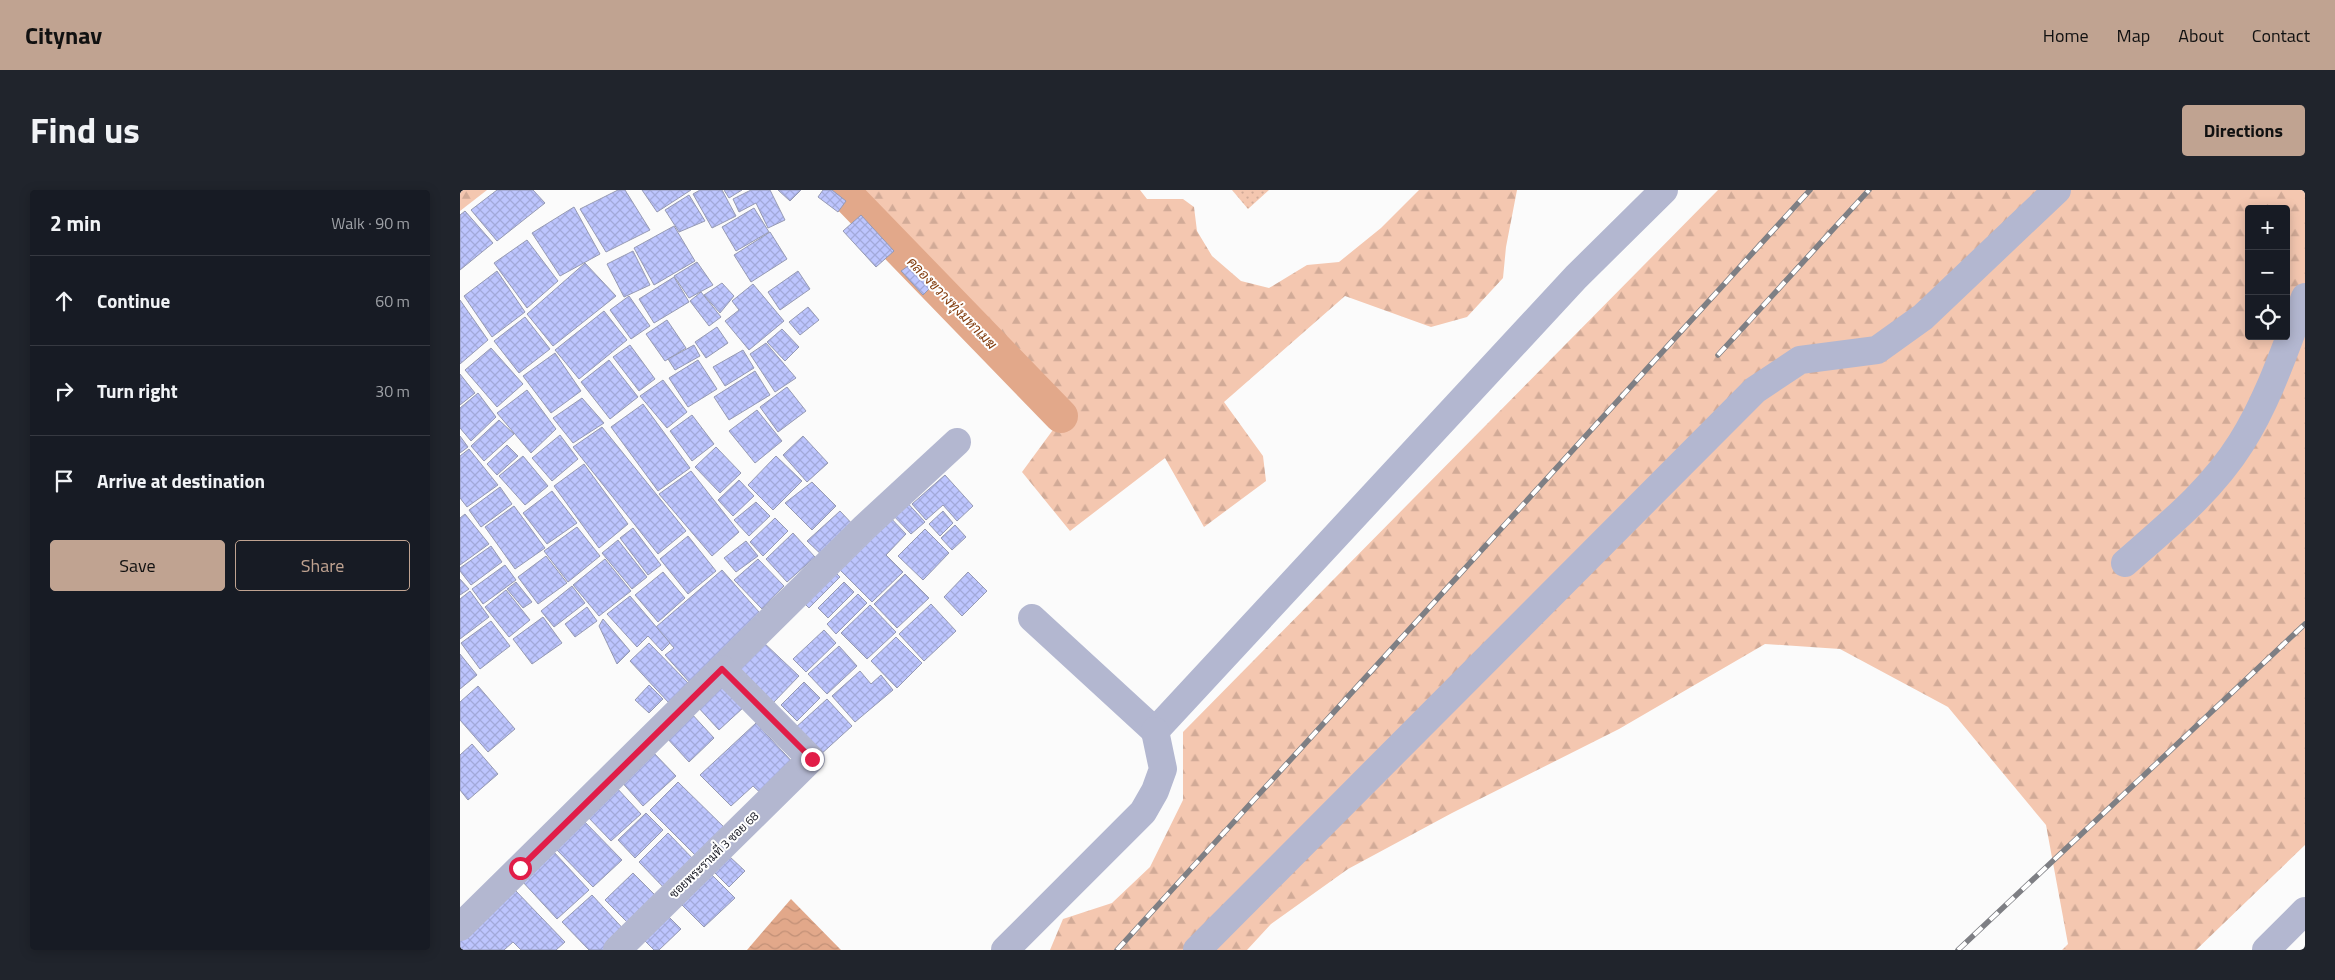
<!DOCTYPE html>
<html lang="en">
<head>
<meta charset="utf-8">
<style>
	:root { --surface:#171b24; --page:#20242c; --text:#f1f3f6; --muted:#9ea1a6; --line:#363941; --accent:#c0a391 }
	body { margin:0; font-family:"Titillium Web",Sarabun,sans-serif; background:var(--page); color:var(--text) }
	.controls { position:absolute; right:15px; top:15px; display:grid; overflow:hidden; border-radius:5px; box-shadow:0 2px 12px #0003 }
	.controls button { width:45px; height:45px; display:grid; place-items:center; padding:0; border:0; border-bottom:1px solid var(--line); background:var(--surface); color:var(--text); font:25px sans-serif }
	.stop { position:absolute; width:15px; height:15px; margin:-11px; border:4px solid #e11d48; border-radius:50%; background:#fff }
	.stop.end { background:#e11d48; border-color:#fff; box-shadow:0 1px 5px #0008 }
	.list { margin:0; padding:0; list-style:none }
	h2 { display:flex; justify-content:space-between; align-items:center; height:65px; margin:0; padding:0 20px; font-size:21px }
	h2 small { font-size:16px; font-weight:400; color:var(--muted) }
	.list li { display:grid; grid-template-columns:32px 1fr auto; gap:15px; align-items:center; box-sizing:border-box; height:90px; padding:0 20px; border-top:1px solid var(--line) }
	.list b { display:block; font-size:19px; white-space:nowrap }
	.list em { font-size:16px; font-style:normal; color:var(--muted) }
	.actions { display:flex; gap:10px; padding:15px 20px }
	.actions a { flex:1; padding:11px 0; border:1px solid var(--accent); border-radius:5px; text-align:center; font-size:18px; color:var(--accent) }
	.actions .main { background:var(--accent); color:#111 }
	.icon { flex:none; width:28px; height:28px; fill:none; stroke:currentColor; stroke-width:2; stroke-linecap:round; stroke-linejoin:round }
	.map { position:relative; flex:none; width:1845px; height:760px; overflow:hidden; border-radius:5px }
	header { display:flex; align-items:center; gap:30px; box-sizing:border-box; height:70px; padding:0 25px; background:var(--accent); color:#111 }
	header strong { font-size:24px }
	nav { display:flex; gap:28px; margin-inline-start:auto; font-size:18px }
	.intro { display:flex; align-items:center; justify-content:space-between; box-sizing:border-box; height:120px; padding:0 30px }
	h1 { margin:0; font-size:35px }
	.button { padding:12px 22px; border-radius:5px; background:var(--accent); color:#111; font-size:18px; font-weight:700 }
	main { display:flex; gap:30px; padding:0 30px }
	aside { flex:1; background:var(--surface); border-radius:5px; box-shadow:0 2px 12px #0003 }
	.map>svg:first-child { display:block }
</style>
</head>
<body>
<header>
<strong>Citynav</strong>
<nav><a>Home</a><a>Map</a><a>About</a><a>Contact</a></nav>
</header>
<div class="intro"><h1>Find us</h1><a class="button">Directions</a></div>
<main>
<aside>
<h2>2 min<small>Walk · 90 m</small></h2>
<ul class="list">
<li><svg class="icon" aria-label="ahead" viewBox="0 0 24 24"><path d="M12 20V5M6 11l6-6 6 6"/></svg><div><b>Continue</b></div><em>60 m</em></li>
<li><svg class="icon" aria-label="right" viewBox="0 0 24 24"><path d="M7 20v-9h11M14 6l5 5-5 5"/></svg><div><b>Turn right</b></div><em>30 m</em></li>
<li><svg class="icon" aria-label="arrive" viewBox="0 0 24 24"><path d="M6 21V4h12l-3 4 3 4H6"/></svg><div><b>Arrive at destination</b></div></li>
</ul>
<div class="actions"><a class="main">Save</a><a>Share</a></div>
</aside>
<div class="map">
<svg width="1845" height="760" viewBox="0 0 1845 760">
	<defs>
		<pattern id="grass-dots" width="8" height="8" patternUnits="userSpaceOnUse" patternTransform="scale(1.25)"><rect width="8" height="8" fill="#f4c7b0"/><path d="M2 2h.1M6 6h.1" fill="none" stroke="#d1aa97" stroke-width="1.8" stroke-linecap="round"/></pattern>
		<pattern id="forest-firs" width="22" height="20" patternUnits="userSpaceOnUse" patternTransform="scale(1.25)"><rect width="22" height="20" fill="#f4c7b0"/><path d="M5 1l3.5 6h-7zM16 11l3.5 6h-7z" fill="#d1aa97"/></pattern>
		<pattern id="water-waves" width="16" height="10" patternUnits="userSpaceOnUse" patternTransform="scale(1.25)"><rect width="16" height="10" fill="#e2a88a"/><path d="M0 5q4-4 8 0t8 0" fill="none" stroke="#c19077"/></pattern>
		<pattern id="building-cross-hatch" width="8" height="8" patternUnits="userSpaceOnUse" patternTransform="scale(1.25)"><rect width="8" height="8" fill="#bdc5fe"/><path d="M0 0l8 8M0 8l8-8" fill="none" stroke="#a2a9da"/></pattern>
	</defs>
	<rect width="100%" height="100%" fill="#fbfbfb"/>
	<polygon fill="url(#grass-dots)" points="772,0 809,0 788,19"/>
	<g fill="url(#forest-firs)" fill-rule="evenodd">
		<polygon points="0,0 27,0 0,21"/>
		<polygon points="395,0 680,0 687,9 723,9 734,17 737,41 752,66 781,91 809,98 847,75 879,72 921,38 959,0 1057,0 1046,57 1043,88 1007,127 971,137 885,106 764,212 803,266 806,291 744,337 705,268 610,341 562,282 609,218 488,98"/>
		<path d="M1258 0H1845V655L1736 760H1602L1608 754 1586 635 1488 517 1380 459 1305 454 1159 539 992 623 888 679 811 734 787 760H590L603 729 652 713 690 677 723 610V542ZM1789 19H1826V146H1789Z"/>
	</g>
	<polygon fill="url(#water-waves)" points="331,709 381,760 287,760"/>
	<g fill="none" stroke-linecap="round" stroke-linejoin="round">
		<polyline stroke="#e2a88a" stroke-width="34" points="382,0 601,226"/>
	</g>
	<g fill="url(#building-cross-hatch)" stroke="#969ab3">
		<polygon points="37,0 73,0 85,13 37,51 11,20"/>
		<polygon points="158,0 165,0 190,40 146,62 120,19"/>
		<polygon points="182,0 231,0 197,22"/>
		<polygon points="240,0 262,0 276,26 252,38 233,4"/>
		<polygon points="264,0 282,0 269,8"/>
		<polygon points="291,0 310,0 325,30 308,38 296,13 279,22 273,9"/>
		<polygon points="318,0 341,0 330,11"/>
		<polygon points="363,0 372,0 386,11 378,22 358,7"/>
		<polygon points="229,5 245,31 219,42 205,20"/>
		<polygon points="114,17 140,64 100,86 72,43"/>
		<polygon points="294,18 309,42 276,61 262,37"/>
		<polygon points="5,21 33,53 0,80 0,25"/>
		<polygon points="401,25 434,61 416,77 383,41"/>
		<polygon points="214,36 235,71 194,95 174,58"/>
		<polygon points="310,42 327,69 291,92 274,65"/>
		<polygon points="67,50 98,91 67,118 34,73"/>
		<polygon points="173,61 190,95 164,107 147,74"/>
		<polygon points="237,72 253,95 229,108 214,86"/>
		<polygon points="125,73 156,106 93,156 67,124"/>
		<polygon points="451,74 472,96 463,105 441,81"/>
		<polygon points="37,81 65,122 32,147 4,106"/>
		<polygon points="338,81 350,99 320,120 308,102"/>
		<polygon points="214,87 229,112 194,133 179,109"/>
		<polygon points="262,93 274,106 260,123 244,105"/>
		<polygon points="293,94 324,131 289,160 265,131 279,120 272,111"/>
		<polygon points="241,102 261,127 249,136 230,111"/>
		<polygon points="169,106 190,136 171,149 150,120"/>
		<polygon points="0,110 28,150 0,174"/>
		<polygon points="348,117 359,130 340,145 329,132"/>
		<polygon points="144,121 167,150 119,189 95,160"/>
		<polygon points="65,127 90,159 59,183 34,151"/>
		<polygon points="207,130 226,158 205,171 186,144"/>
		<polygon points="257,137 268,153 246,168 235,152"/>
		<polygon points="322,139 339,157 325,171 307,152"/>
		<polygon points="306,153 336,188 315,202 290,164"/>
		<polygon points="170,155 195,189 179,201 153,167"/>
		<polygon points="234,155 240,166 215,180 208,169"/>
		<polygon points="31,158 63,194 37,217 5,180"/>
		<polygon points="283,160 294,178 265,196 253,177"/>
		<polygon points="95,163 121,201 91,223 63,186"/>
		<polygon points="149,170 178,207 150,229 121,192"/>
		<polygon points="238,170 257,199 228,217 209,188"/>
		<polygon points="295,181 310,205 269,230 254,207"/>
		<polygon points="0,184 15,203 0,215"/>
		<polygon points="203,190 227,222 207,238 180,206"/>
		<polygon points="327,197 346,221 318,242 300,217"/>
		<polygon points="67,200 96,239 71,263 37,223"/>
		<polygon points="18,203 36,227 11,251 0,238 0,218"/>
		<polygon points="122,208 144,233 113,253 93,228"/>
		<polygon points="183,214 230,278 198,301 151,237"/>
		<polygon points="297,220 322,251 295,273 269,241"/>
		<polygon points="232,225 254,254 232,271 210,241"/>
		<polygon points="39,230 54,244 24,271 11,256"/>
		<polygon points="142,237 226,341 198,364 113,257"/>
		<polygon points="100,245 118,269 92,291 72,268"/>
		<polygon points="0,246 8,257 0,263"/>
		<polygon points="343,246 368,273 347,292 323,265"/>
		<polygon points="47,255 58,266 37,285 27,274"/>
		<polygon points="256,257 281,283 260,303 235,277"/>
		<polygon points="9,259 38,295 7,317 0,308 0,266"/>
		<polygon points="63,266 88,296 65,315 39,286"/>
		<polygon points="316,266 342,291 313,320 288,295"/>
		<polygon points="124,274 168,334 139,358 94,296"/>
		<polygon points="231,281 279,342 252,366 199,304"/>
		<polygon points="485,285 513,316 497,331 483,315 466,330 452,314"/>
		<polygon points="279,290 294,306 273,326 258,310"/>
		<polygon points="352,292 376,316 352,340 325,313"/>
		<polygon points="40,297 52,314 21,337 9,320"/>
		<polygon points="92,301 117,333 87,354 63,323"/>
		<polygon points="442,307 465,332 451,344 428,320"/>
		<polygon points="296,312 310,326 289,346 274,330"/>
		<polygon points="54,316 85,358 55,379 25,337"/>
		<polygon points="380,321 397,339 366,369 347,351"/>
		<polygon points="483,321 493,333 480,346 469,334"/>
		<polygon points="426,323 446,344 426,365 443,382 412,412 374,374"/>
		<polygon points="5,324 29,354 0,375 0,328"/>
		<polygon points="315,328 328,341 303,366 290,352"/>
		<polygon points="495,335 506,347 492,360 481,348"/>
		<polygon points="117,337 140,366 108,392 84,361"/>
		<polygon points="173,338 201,375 188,385 160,348"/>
		<polygon points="465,339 489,363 463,390 438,366"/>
		<polygon points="333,343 355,367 327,392 306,369"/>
		<polygon points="228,346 256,381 228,404 200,369"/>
		<polygon points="158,350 187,387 172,399 142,363"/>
		<polygon points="286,351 298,366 276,382 264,368"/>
		<polygon points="31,356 42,372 11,395 0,381 0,378"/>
		<polygon points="86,366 107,393 78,414 58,387"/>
		<polygon points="145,369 171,401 139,426 113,395"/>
		<polygon points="298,369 324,396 302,419 274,390"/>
		<polygon points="45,375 56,390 23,414 12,399"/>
		<polygon points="371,378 380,387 349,418 340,409"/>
		<polygon points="262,380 306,430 231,494 205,465 214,458 196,437"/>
		<polygon points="203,382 225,408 198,432 175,405"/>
		<polygon points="508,382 527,401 502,426 484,407"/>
		<polygon points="445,384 469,408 437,438 414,414"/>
		<polygon points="0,389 9,399 0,405"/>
		<polygon points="56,392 72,412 63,418 47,399"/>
		<polygon points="384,392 394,402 368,428 358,418"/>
		<polygon points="112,396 125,413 94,437 81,421"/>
		<polygon points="46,400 70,430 49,447 25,417"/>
		<polygon points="10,401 29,427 0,449 0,409"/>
		<polygon points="398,404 407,413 376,444 367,434"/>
		<polygon points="170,406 210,453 202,461 188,446 177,457 147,424"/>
		<polygon points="471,414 496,441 464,471 439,444"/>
		<polygon points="410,415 436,442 407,469 381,443"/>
		<polygon points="127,417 137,431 115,447 105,434"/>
		<polygon points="83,427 102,453 72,474 53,449"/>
		<polygon points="143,429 170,461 157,474 139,436"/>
		<polygon points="31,431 50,456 20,479 1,453"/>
		<polygon points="364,440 376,453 346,482 333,469"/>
		<polygon points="436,447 462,473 437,498 411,471"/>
		<polygon points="302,451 339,486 312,514 275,479"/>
		<polygon points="189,453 229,494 209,513 170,471"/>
		<polygon points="379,456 397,476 367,504 348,484"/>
		<polygon points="0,464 17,485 0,499"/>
		<polygon points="400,481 411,494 421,485 433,500 395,532 372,506"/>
		<polygon points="261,492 284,517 259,540 236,515"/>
		<polygon points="344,492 360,508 337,531 321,515"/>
		<polygon points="189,495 203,509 189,523 175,510"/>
		<polygon points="18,496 55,539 28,562 0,530 0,512"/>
		<polygon points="367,509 392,536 359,566 334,539"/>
		<polygon points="230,522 254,548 229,572 205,546"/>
		<polygon points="296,533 338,578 306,608 293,596 271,616 240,585"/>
		<polygon points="12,554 38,584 8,610 0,600 0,565"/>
		<polygon points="191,560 216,586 183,616 159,589"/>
		<polygon points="218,592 269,642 240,670 190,620"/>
		<polygon points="155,596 181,624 151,651 125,624"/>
		<polygon points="186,623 203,640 175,668 158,650"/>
		<polygon points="123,630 162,670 133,697 95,658"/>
		<polygon points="208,643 237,673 207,701 179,672"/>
		<polygon points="93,661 129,700 97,729 61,690"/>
		<polygon points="269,666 285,681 269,697 253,681"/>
		<polygon points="173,683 203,713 175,740 145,710"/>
		<polygon points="252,685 275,708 244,737 221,714"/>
		<polygon points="54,699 105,752 96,760 61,760 53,752 44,760 0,760 0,751"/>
		<polygon points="132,705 168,744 150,760 129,760 102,732"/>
		<polygon points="209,727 221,739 199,760 194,760 184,750"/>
	</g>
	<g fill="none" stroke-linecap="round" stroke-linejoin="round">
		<g stroke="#b3b7d0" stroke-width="28">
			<path d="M1665 373C1707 336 1751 301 1781 253 1809 209 1826 156 1845 107"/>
			<polyline points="572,428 695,541 1116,87 1204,0"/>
			<polyline points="0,737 405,337 497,252"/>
			<polyline points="157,760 351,569 262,479"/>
			<polyline points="545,760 683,622 695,601 703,579 695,541"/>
			<polyline points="737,760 1295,200 1340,170 1417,160 1463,127 1597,0"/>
			<polyline points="1806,760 1845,721"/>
		</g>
		<g stroke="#7e7f84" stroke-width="5.5">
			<g id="rail">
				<polyline points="1258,165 1409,0"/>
				<polyline points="657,760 1350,0"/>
				<polyline points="1498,760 1845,434"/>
			</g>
		</g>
		<use href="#rail" stroke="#fff" stroke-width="4" stroke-dasharray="11" stroke-linecap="butt"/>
	</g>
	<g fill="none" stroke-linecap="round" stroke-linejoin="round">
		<polyline stroke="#e11d48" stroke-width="6" points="60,678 262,479 352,569"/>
	</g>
	<g text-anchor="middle" stroke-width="4" stroke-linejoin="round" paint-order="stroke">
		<g font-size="12" fill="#1c1d27" stroke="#fff">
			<text transform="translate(254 665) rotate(-44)" y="4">ซอยพระรามที่ 3 ซอย 68</text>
		</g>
		<g font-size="14" font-style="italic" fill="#833e10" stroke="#fff">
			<text transform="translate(492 113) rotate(46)" y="5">คลองขวางทุ่งมหาเมฆ</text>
		</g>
	</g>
</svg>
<div class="controls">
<button>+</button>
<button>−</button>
<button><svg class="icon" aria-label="locate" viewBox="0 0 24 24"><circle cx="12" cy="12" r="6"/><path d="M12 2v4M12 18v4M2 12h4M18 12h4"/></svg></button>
</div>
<div class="stop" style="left:60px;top:678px"></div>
<div class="stop end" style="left:352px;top:569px"></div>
</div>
</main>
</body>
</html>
